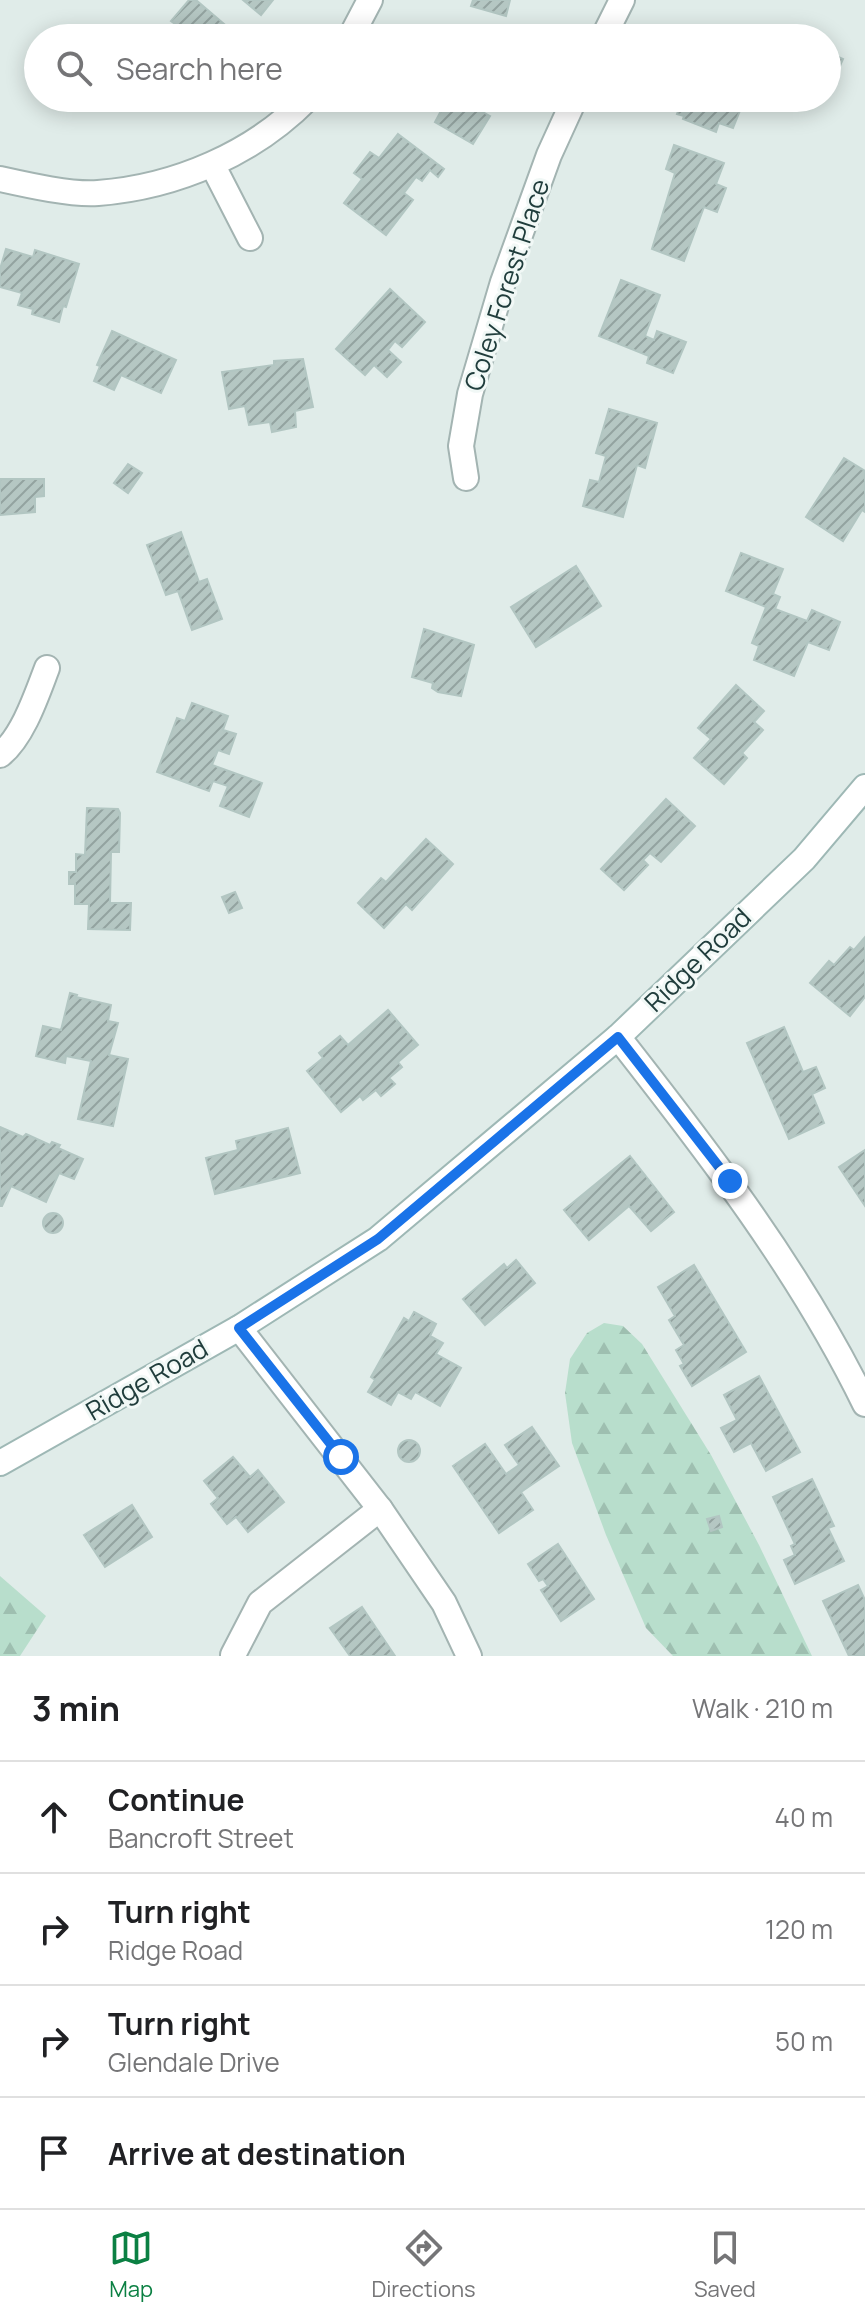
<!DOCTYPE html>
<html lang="en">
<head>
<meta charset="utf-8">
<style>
	:root { --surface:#fff; --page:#f2f2f2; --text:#202124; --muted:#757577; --line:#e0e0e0; --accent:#0b8043 }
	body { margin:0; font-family:Manrope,sans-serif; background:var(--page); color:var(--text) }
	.stop { position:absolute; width:24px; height:24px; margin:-18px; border:6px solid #1a73e8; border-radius:50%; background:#fff }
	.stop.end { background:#1a73e8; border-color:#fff; box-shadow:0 2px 8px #0008 }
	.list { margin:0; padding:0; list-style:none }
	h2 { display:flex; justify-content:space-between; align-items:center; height:104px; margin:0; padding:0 32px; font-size:34px }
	h2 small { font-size:26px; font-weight:400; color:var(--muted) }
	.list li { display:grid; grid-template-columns:52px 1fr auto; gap:24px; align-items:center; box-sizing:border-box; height:112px; padding:0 32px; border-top:2px solid var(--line) }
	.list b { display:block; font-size:30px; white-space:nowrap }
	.list p { margin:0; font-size:26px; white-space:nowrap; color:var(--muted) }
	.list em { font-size:26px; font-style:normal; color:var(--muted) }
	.icon { flex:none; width:44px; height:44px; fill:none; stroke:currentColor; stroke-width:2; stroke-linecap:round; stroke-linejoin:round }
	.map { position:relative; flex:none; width:865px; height:1656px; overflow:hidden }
	.search { position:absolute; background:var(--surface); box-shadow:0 4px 20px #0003; left:24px; right:24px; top:24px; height:88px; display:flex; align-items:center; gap:20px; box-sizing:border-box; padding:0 28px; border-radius:44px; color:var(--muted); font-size:30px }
	.sheet { height:552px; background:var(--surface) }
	nav { display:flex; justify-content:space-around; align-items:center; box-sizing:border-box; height:112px; border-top:2px solid var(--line); background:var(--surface); font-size:22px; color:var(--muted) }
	nav a { display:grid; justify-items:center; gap:4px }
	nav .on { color:var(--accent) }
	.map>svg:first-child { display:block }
</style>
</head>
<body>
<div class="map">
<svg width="865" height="1656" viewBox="0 0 865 1656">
	<defs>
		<pattern id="forest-firs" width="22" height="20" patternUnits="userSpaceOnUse" patternTransform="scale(2)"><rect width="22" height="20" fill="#b8decc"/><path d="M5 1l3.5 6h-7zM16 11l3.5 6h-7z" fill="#9ebfb0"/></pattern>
		<pattern id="building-hatch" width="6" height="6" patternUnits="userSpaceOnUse" patternTransform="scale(2)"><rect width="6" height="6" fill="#b5c7c3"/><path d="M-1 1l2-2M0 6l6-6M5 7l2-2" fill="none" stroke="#93a3a0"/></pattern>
	</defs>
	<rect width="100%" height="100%" fill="#e0ece9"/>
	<g fill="url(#forest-firs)">
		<polygon points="604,1323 623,1326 642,1344 711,1455 759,1545 812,1656 673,1656 646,1628 606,1535 572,1443 565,1393 570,1359 587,1333"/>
		<polygon points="0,1576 46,1616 20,1656 0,1656"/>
	</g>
	<g fill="url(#building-hatch)" stroke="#b2c6c2" stroke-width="2">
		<polygon points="189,0 196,0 230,29 222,38 164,38 175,24 171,21"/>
		<polygon points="243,0 273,0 261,15"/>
		<polygon points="473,0 510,0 506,16 471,6"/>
		<polygon points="827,52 843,59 836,75 827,72"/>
		<polygon points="423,98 489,98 481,111 490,116 473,144 435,122 442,109"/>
		<polygon points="683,98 745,98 733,128 719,123 716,132 683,119 684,116 677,114"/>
		<polygon points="398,134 444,169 438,177 430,170 422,181 416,177 404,193 413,200 386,235 344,203 362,179 354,173 370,152 379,158"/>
		<polygon points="674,145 724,163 716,184 726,188 717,212 704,207 684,261 652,249 675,173 666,169"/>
		<polygon points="6,249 33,257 35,250 79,264 66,307 63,306 59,322 32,314 33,309 18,305 22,293 0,287 0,269"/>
		<polygon points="621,280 660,295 645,336 654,340 657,331 686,342 673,373 647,363 649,356 599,336"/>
		<polygon points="390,289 425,322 402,347 395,341 388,350 401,362 387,377 374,365 365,375 336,349"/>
		<polygon points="112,331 176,360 161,393 121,375 114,390 94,381 100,366 97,365"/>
		<polygon points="303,359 313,407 295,411 296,427 272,432 270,422 249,425 245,406 229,409 222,372 274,365 274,361"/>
		<polygon points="609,409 657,423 645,468 637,465 623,517 583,506 590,480 599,482 606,456 596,453"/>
		<polygon points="844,458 865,471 865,512 862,510 843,541 806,517"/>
		<polygon points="128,464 142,473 128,493 114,483"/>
		<polygon points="0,479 44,479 44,496 35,497 35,512 0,515"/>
		<polygon points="181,532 199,582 207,579 222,619 192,630 178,591 166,595 147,545"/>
		<polygon points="741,553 783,569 773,594 780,597 775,609 807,621 812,610 840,622 829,650 808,642 794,676 754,660 759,646 752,643 766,607 726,591"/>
		<polygon points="576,566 601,606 536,647 511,607"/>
		<polygon points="424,629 474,645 461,696 438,692 432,688 433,683 412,677"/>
		<polygon points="736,685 764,711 754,722 763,730 742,753 747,758 724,784 694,758 711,739 698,728"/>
		<polygon points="192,703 228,716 223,730 236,734 229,754 218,750 212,765 262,783 249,817 220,806 228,786 213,781 209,791 157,772 177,718 185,721"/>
		<polygon points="666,799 695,826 661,862 650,853 643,860 648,865 624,890 601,869"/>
		<polygon points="87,808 118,809 120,813 119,852 111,852 110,903 131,903 130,930 88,929 89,904 75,904 75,884 69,884 69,872 76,872 76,854 85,855"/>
		<polygon points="426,839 453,864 412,910 406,904 384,928 358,903 381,878 386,882"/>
		<polygon points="235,892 242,908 229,913 222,897"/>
		<polygon points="865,937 865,997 850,1016 810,983 829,961 834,965 850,947 854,950"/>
		<polygon points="70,993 77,995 76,997 111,1005 108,1021 118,1023 109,1055 128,1059 113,1126 78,1119 91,1061 66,1056 65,1063 36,1056 43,1026 61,1030"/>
		<polygon points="388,1010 418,1045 398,1062 402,1067 389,1078 395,1084 381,1096 376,1090 363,1100 360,1096 341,1112 307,1071 323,1058 319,1053 340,1036 348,1045"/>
		<polygon points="784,1027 803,1072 816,1067 825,1088 812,1094 824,1123 789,1139 747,1043"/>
		<polygon points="0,1127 23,1137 26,1134 50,1145 52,1142 60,1145 58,1148 83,1159 74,1179 59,1173 46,1202 11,1186 2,1206 0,1206"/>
		<polygon points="288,1128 300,1173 215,1194 206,1158 238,1150 236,1141"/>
		<polygon points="865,1150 865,1206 839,1167"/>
		<polygon points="630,1156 674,1212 651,1231 629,1206 589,1240 564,1210"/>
		<circle cx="53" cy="1223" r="10"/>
		<polygon points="516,1260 535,1283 485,1325 463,1299 504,1264 507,1268"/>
		<polygon points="694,1265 746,1352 692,1386 680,1366 684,1364 676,1350 684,1345 669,1320 675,1316 658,1287"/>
		<polygon points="414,1312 436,1324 430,1336 443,1343 436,1354 461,1368 440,1406 415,1392 411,1399 398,1392 391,1405 368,1392 375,1380 371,1377 404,1318 409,1321"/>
		<polygon points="759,1376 800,1452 766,1471 751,1443 734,1452 721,1428 737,1420 724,1395"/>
		<polygon points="532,1427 559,1466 521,1492 533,1510 499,1533 453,1466 485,1444 506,1474 519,1465 505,1445"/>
		<circle cx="409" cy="1451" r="11"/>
		<polygon points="233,1457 250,1477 258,1470 284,1502 248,1532 236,1517 227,1524 211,1504 218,1498 204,1481"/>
		<polygon points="812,1479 834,1526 828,1528 844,1561 795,1584 784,1560 795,1555 791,1546 795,1544 773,1497"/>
		<polygon points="132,1505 152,1537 105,1567 84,1535"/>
		<polygon points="719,1516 722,1527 711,1531 707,1519"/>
		<polygon points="558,1544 594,1599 561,1621 541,1590 548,1586 543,1579 539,1581 528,1564"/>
		<polygon points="858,1585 865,1600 865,1656 849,1656 823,1601"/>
		<polygon points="362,1607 395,1656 350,1656 330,1628"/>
	</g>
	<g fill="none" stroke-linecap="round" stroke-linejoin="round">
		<g stroke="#a3b4b2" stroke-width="28">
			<g id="street">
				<polyline points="350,38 370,0"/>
				<polyline points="603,38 622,0"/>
				<polyline points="213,166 250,238"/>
				<path d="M0 179C27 185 71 195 98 193 176 187 253 154 308 98"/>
				<polyline points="466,478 461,446 470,394 503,282 549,155 575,98"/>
				<path d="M0 755C23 737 37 694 47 668"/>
				<path d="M618 1037C709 1153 800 1271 865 1404"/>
				<polyline points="239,1328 380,1509 444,1603 469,1656"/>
				<polyline points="233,1655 260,1603 380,1509"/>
			</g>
		</g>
		<g stroke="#9eb8b5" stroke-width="28">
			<polyline id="secondary" points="0,1463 239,1328 378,1239 618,1037 804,859 865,787"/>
		</g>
		<use href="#street" stroke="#fff" stroke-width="24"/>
		<use href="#secondary" stroke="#fff" stroke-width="24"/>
	</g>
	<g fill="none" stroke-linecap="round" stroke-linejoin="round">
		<polyline stroke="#1a73e8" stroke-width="10" points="341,1457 239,1328 378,1239 618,1037 730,1181"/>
	</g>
	<g text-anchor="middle" stroke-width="6" stroke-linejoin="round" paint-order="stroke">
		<g font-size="26" fill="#203d3c" stroke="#f1f8f6">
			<text transform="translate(507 285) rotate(-72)" y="9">Coley Forest Place</text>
			<text transform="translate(698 960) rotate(-44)" y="9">Ridge Road</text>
			<text transform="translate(147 1380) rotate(-30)" y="9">Ridge Road</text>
		</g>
	</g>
</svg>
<div class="stop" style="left:341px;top:1457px"></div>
<div class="stop end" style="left:730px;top:1181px"></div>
<div class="search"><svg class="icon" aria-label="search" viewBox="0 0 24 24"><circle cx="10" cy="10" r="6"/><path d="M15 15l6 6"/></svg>Search here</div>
</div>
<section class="sheet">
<h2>3 min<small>Walk · 210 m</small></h2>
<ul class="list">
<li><svg class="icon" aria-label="ahead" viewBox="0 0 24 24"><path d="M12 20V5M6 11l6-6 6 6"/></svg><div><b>Continue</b><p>Bancroft Street</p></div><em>40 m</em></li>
<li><svg class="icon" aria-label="right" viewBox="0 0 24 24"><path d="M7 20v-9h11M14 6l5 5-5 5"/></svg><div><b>Turn right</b><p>Ridge Road</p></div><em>120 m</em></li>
<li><svg class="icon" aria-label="right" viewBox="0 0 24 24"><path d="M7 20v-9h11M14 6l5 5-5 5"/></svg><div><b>Turn right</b><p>Glendale Drive</p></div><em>50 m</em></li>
<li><svg class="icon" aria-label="arrive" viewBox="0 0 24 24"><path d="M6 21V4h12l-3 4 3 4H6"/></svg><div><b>Arrive at destination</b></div></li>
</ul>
</section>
<nav>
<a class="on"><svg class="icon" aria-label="map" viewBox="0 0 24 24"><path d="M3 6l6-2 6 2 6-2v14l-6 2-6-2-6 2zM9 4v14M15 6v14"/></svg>Map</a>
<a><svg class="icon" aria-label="directions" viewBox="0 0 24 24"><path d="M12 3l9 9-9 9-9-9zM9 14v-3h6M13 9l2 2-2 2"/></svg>Directions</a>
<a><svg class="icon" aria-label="saved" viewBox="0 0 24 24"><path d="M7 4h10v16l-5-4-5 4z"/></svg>Saved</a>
</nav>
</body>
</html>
